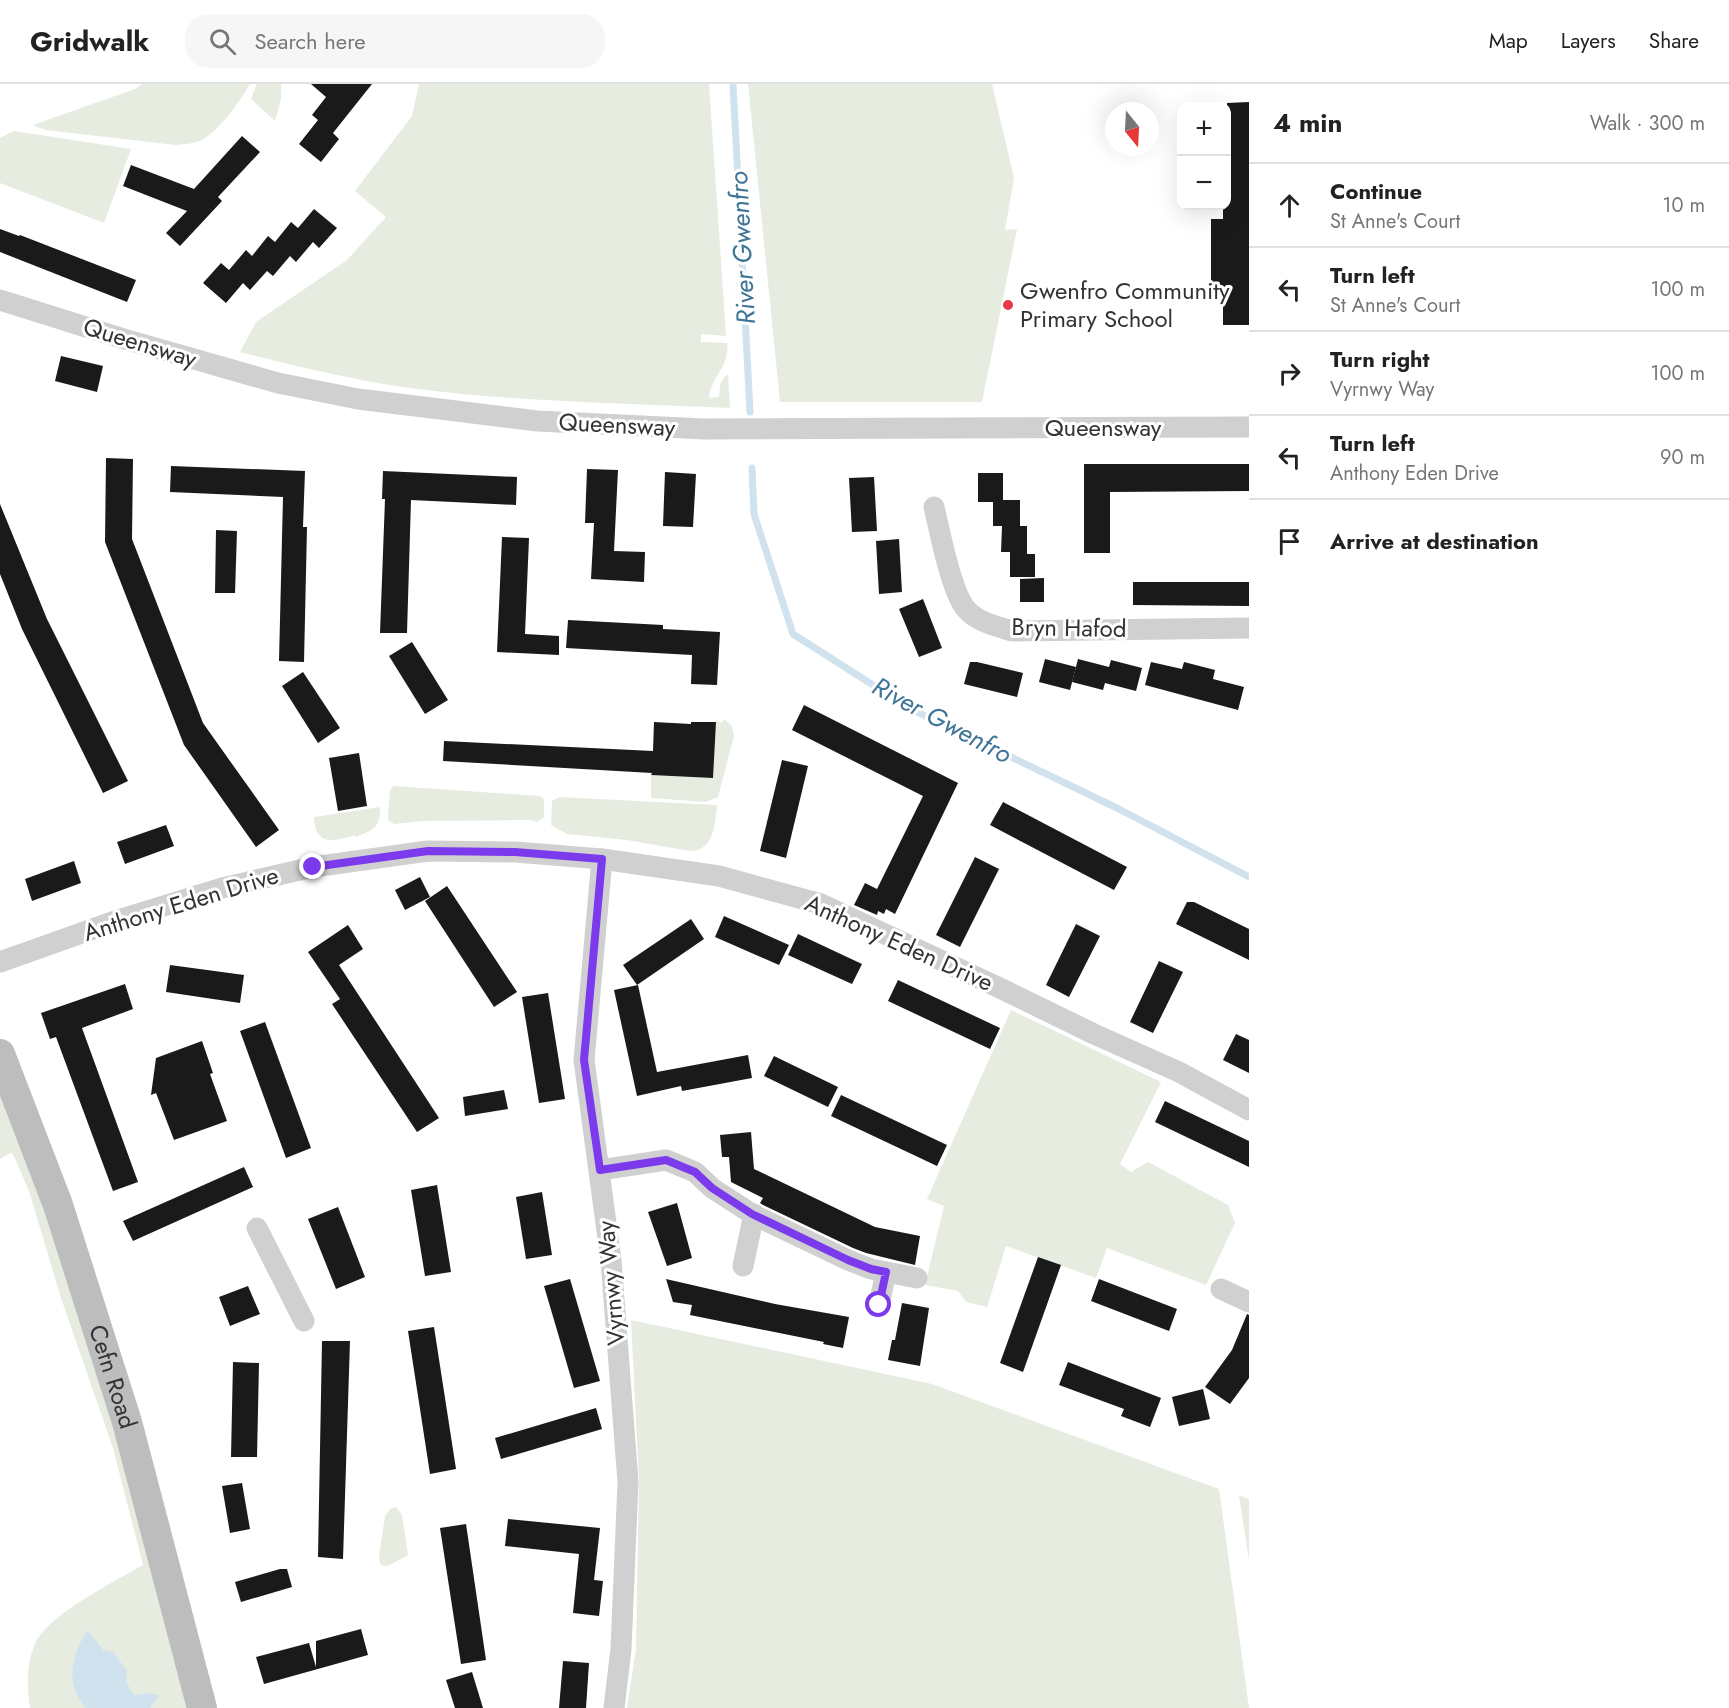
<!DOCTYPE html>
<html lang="en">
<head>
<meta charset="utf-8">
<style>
	:root { --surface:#fff; --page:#f6f6f6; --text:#222; --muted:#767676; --line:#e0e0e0 }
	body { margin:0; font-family:Jost,sans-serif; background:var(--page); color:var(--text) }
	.controls { position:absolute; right:18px; top:18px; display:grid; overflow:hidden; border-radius:12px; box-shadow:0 6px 24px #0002 }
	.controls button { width:54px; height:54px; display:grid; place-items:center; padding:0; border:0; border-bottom:2px solid var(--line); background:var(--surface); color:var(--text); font:30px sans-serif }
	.compass { position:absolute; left:1105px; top:18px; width:54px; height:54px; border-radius:50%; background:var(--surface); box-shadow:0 6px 24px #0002; rotate:162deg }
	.stop { position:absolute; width:18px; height:18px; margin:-14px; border:4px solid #7c3aed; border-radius:50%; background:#fff }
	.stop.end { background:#7c3aed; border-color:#fff; box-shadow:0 2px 6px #0008 }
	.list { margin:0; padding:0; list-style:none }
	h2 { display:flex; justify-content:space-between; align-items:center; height:78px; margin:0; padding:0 24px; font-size:26px }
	h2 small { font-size:20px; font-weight:400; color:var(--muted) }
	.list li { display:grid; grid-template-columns:39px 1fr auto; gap:18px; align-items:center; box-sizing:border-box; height:84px; padding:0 24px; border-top:2px solid var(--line) }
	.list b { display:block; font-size:22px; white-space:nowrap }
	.list p { margin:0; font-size:20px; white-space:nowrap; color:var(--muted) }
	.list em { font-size:20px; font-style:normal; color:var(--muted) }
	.icon { flex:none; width:33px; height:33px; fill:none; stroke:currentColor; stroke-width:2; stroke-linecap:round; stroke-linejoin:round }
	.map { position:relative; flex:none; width:1249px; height:1624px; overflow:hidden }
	header { display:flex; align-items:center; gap:36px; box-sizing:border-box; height:84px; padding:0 30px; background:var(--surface); border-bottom:2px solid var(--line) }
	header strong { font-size:28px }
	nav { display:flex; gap:33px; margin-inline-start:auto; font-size:21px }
	.search { width:420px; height:54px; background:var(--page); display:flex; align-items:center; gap:15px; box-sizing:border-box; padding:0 21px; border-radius:24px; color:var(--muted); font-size:22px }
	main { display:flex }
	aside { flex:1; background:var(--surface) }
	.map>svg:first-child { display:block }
</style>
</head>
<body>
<header>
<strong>Gridwalk</strong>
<div class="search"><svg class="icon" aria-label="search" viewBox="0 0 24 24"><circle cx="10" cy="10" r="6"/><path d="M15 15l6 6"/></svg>Search here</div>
<nav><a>Map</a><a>Layers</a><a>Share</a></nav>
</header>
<main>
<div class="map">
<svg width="1249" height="1624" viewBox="0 0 1249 1624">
	<rect width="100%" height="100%" fill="#fff"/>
	<g fill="#e6ecdf">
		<path d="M143 0H250C240 17 221 44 204 55 195 60 185 60 176 61L45 46 33 41 135 5Z"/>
		<polygon points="257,0 281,0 281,15 275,37 251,15"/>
		<path d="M419 0H709L726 252 701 250V258L727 259C730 283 711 292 709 314L719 313 720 301 724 293 728 291 730 324C624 319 516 318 410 304 352 296 296 282 240 268L256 238 347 176 386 133 355 107 412 32Z"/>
		<polygon points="748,0 992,0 1014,94 1005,146 1017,145 982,318 780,318"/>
		<polygon points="14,47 131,65 104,139 0,99 0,54"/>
		<polygon points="724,635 732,642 734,652 718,713 706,718 651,714 651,691 713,694 716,636 722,639"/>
		<polygon points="394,702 539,712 544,715 544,734 537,738 531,736 423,737 394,740 388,736 388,732 390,706"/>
		<path d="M559 713 716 721 717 723C715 742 713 767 690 767L627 756 567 750 551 741 552 717Z"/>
		<path d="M380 723C380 744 375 745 356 753L355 751C333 758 315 762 314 733Z"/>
		<polygon points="1011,926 1161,998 1120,1080 1131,1088 1148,1078 1228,1121 1235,1139 1206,1201 1107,1164 1096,1194 1006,1162 987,1223 966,1218 958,1207 925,1201 944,1122 927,1115"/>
		<path d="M0 998 101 1289 190 1624H150L158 1611 147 1609 134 1611 126 1597 75 1609 86 1624H30C27 1602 26 1581 35 1560 47 1531 116 1497 143 1481L113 1364 61 1214 29 1107 13 1070 10 1069 0 1075Z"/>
		<polygon points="631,1236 932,1300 1219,1405 1249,1624 627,1624 636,1565 639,1396"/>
		<polygon points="1239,1411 1249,1415 1249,1476"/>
		<polygon points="396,1423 402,1431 408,1471 388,1482 383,1482 380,1480 379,1473 385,1432 391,1424"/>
	</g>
	<path fill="#cfe2ee" d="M88 1546 103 1566 113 1568 127 1587 126 1597 134 1611 147 1609 159 1611 150 1624H86C82 1619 77 1613 75 1607 68 1588 76 1562 88 1546Z"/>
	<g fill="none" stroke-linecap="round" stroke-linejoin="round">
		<g stroke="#cfe2ee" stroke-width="7">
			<polyline points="733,0 750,328"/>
			<polyline points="752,384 754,430 793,550 909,624 1117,724 1249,793"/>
		</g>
	</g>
	<g fill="#1a1a1a">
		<polygon points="311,0 372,0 333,49 339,55 321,78 299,60 318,36 312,31 326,13"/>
		<polygon points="1249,18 1249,241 1223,241 1223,213 1211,213 1211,135 1223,135 1223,122 1227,122 1227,19"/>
		<polygon points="242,52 260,68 218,113 222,117 180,162 166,149 187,127 123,102 131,81 194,105"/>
		<polygon points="314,125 337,144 319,164 313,158 296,178 290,172 273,192 267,187 250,206 243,199 226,219 203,199 221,179 229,186 246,166 252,172 268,152 275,158 291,138 298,144"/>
		<polygon points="0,145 19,152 20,151 136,196 127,218 0,168"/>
		<polygon points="61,272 103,282 97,308 55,297"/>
		<polygon points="106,374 133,375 132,455 203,639 279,746 256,763 184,661 105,458"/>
		<polygon points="1084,380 1249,380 1249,407 1110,408 1110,469 1084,469"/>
		<polygon points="171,382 305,387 303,443 307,443 304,578 279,577 283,413 170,408"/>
		<polygon points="587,385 618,386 614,467 645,468 644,498 591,495 594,439 585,439"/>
		<polygon points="383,387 517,393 516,421 411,416 407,549 380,549 385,415 382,415"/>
		<polygon points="665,388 696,390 693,443 663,442"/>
		<polygon points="978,389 1003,389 1003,416 1020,416 1020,442 1027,442 1027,470 1035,470 1035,493 1010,493 1010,468 1001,468 1002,442 993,442 993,418 978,418"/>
		<polygon points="874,393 877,447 852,448 849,394"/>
		<polygon points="0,420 47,535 128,697 103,709 22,545 0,490"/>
		<polygon points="216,446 237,447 235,509 215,509"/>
		<polygon points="502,453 529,454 525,550 559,552 559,571 497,568"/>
		<polygon points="899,455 902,508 879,510 876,457"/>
		<polygon points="1044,494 1044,518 1020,518 1020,495"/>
		<polygon points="1133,498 1249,498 1249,522 1133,521"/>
		<polygon points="923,515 942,564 919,573 899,525"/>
		<polygon points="568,536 663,541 663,545 720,548 717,601 691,600 692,571 566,564"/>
		<polygon points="412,558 448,616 425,630 389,572"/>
		<polygon points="1045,575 1076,583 1070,606 1039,598"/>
		<polygon points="1078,575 1109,583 1111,576 1142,584 1136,607 1105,599 1103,606 1072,598"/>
		<polygon points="970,578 977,578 1023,589 1017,613 964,600"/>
		<polygon points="1151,578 1182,585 1184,578 1215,586 1213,595 1244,603 1238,626 1145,601"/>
		<polygon points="303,588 340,644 318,659 282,602"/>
		<polygon points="804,621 958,699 895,830 886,825 884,830 878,827 877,831 854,821 865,799 877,805 923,712 792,646"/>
		<polygon points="654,638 691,640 691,638 716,638 713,694 651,691 652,689 443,677 444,657 653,667"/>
		<polygon points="359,669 367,722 338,727 329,674"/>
		<polygon points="782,676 808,682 786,774 760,767"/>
		<polygon points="1003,718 1127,783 1114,806 990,741"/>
		<polygon points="166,741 174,762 125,780 117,758"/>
		<polygon points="975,773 999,785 960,863 936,851"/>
		<polygon points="74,777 81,799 32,817 25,795"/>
		<polygon points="420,793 430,813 405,826 395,806"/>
		<polygon points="447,802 517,908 494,923 425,817"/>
		<polygon points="1187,818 1194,818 1249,845 1249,876 1176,840"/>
		<polygon points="724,832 789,861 779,881 715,853"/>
		<polygon points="691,835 704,855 637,901 623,881"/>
		<polygon points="1076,840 1100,852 1069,913 1046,901"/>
		<polygon points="348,841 363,865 339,881 439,1034 417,1048 332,920 340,915 308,868"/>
		<polygon points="798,850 862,880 852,900 788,871"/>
		<polygon points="1159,877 1183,888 1153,949 1130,938"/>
		<polygon points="170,881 244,891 240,919 166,908"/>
		<polygon points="898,896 1000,944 990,965 888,917"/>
		<polygon points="125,900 133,925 82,944 138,1098 113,1107 56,953 50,955 41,929"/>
		<polygon points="638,901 657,988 748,971 752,994 682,1007 681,1002 637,1012 614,906"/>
		<polygon points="548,909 565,1015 539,1019 522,913"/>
		<polygon points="265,938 311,1064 286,1074 240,947"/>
		<polygon points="1236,950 1249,956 1249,989 1223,976"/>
		<polygon points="202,957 213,989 210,990 227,1037 174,1056 156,1009 151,1011 156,974"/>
		<polygon points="774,972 838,1003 828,1023 764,992"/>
		<polygon points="504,1006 508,1025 465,1032 463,1013"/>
		<polygon points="841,1011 947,1061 937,1082 831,1032"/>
		<polygon points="1165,1017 1249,1057 1249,1083 1155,1038"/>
		<polygon points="751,1048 754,1085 875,1143 920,1152 915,1181 866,1169 853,1164 763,1121 760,1119 763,1114 731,1098 729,1073 722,1073 720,1051"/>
		<polygon points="244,1083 253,1103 133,1157 123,1137"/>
		<polygon points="437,1101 451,1188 425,1192 411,1106"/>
		<polygon points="542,1108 552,1171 526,1175 516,1113"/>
		<polygon points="677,1119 692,1174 667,1182 648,1128"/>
		<polygon points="338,1123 365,1193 336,1205 308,1135"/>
		<polygon points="1038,1173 1061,1181 1023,1288 1000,1279"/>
		<polygon points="570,1195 600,1297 574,1304 544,1202"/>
		<polygon points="666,1195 775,1220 849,1233 843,1264 823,1260 824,1258 690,1231 692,1221 673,1218"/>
		<polygon points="1099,1195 1177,1225 1169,1247 1091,1217"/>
		<polygon points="248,1202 260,1230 230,1242 219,1213"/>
		<polygon points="902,1219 929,1224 920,1282 888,1276 892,1256 895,1256"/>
		<polygon points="1247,1230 1249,1231 1249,1294 1230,1320 1205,1303 1232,1266"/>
		<polygon points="434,1243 456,1385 430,1390 408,1247"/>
		<polygon points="322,1257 350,1257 343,1475 318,1473"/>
		<polygon points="233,1278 259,1279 257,1373 231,1373"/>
		<polygon points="1068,1278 1161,1314 1150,1343 1121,1332 1124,1325 1059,1301"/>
		<polygon points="1203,1305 1210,1335 1179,1342 1172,1313"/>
		<polygon points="596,1324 602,1345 501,1375 495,1354"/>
		<polygon points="242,1399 250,1445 230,1449 222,1402"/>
		<polygon points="508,1435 600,1444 594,1496 603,1497 599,1532 573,1529 579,1470 505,1462"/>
		<polygon points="466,1440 486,1576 461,1580 440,1444"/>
		<polygon points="280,1485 287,1485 292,1503 241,1518 235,1498"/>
		<polygon points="361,1545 368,1571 264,1600 256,1573 309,1559 316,1583 316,1557"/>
		<polygon points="563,1577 589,1579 586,1624 559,1624"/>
		<polygon points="472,1588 483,1624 455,1624 446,1596"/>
	</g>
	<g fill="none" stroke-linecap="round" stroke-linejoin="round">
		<g stroke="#d0d0d0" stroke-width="21">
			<polyline points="0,216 124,255 278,299 358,315 537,337 705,345 1249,343"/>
			<path d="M934 423C940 448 951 507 966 525 977 538 996 542 1012 547L1249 544"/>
			<polyline points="602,775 584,976 611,1176 628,1398 621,1565 614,1624"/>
			<polyline points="0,878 118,836 222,804 313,783 428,767 515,768 602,775 719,792 821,820 1004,906 1094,950 1179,988 1249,1026"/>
			<polyline points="600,1086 666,1076 695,1088 712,1104 752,1130 848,1176 871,1185 917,1194"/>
			<polyline points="257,1144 304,1237"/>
			<polyline points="743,1182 754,1130"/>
			<polyline points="1221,1205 1249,1218"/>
			<polyline points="879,1221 886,1188"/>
		</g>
		<path stroke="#bdbdbd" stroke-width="30" id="s1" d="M0 970 58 1121 127 1338 202 1624"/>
	</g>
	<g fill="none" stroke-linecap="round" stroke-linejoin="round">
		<polyline stroke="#7c3aed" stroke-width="8" points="313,783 428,767 515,768 602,775 584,976 600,1086 666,1076 695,1088 712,1104 752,1130 848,1176 871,1185 886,1188 879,1221"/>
	</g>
	<circle fill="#e63946" stroke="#fff" stroke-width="2" cx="1008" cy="221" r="6"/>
	<g text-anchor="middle" stroke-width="6" stroke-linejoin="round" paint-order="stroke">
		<g font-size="24" fill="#333" stroke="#fff" text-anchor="start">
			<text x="1020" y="215">Gwenfro Community<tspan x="1020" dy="28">Primary School</tspan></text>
		</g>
		<g font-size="24" fill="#333" stroke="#fff">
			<text transform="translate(140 259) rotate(17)" y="8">Queensway</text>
			<text transform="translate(617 341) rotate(3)" y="8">Queensway</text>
			<text x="1103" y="352">Queensway</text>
			<text transform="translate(1069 544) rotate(1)" y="8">Bryn Hafod</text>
			<text transform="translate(181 820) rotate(-17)" y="8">Anthony Eden Drive</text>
			<text transform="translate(899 859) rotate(24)" y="8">Anthony Eden Drive</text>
			<text transform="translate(611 1199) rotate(-95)" y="8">Vyrnwy Way</text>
			<text dy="8" stroke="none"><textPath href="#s1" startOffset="342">Cefn Road</textPath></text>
		</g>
		<g font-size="26" font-style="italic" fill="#3f7597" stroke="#fff">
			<text transform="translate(742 164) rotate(-93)" y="9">River Gwenfro</text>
			<text transform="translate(942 636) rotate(28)" y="9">River Gwenfro</text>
		</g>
	</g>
</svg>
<div class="controls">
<button>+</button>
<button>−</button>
</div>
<svg class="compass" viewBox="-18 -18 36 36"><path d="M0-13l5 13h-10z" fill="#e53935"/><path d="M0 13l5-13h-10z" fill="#767676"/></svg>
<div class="stop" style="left:879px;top:1221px"></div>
<div class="stop end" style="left:313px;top:783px"></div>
</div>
<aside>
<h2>4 min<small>Walk · 300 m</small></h2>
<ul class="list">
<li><svg class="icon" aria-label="ahead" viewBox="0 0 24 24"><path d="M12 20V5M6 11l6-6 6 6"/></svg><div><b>Continue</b><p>St Anne's Court</p></div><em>10 m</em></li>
<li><svg class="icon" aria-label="left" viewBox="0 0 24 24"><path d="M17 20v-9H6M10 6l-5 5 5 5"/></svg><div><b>Turn left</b><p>St Anne's Court</p></div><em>100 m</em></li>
<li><svg class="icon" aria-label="right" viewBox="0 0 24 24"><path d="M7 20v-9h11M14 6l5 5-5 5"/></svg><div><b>Turn right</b><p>Vyrnwy Way</p></div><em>100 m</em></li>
<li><svg class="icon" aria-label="left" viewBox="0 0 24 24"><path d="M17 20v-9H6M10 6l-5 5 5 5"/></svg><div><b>Turn left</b><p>Anthony Eden Drive</p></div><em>90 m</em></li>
<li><svg class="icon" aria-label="arrive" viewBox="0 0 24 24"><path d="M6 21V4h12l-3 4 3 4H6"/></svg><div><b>Arrive at destination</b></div></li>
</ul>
</aside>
</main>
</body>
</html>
